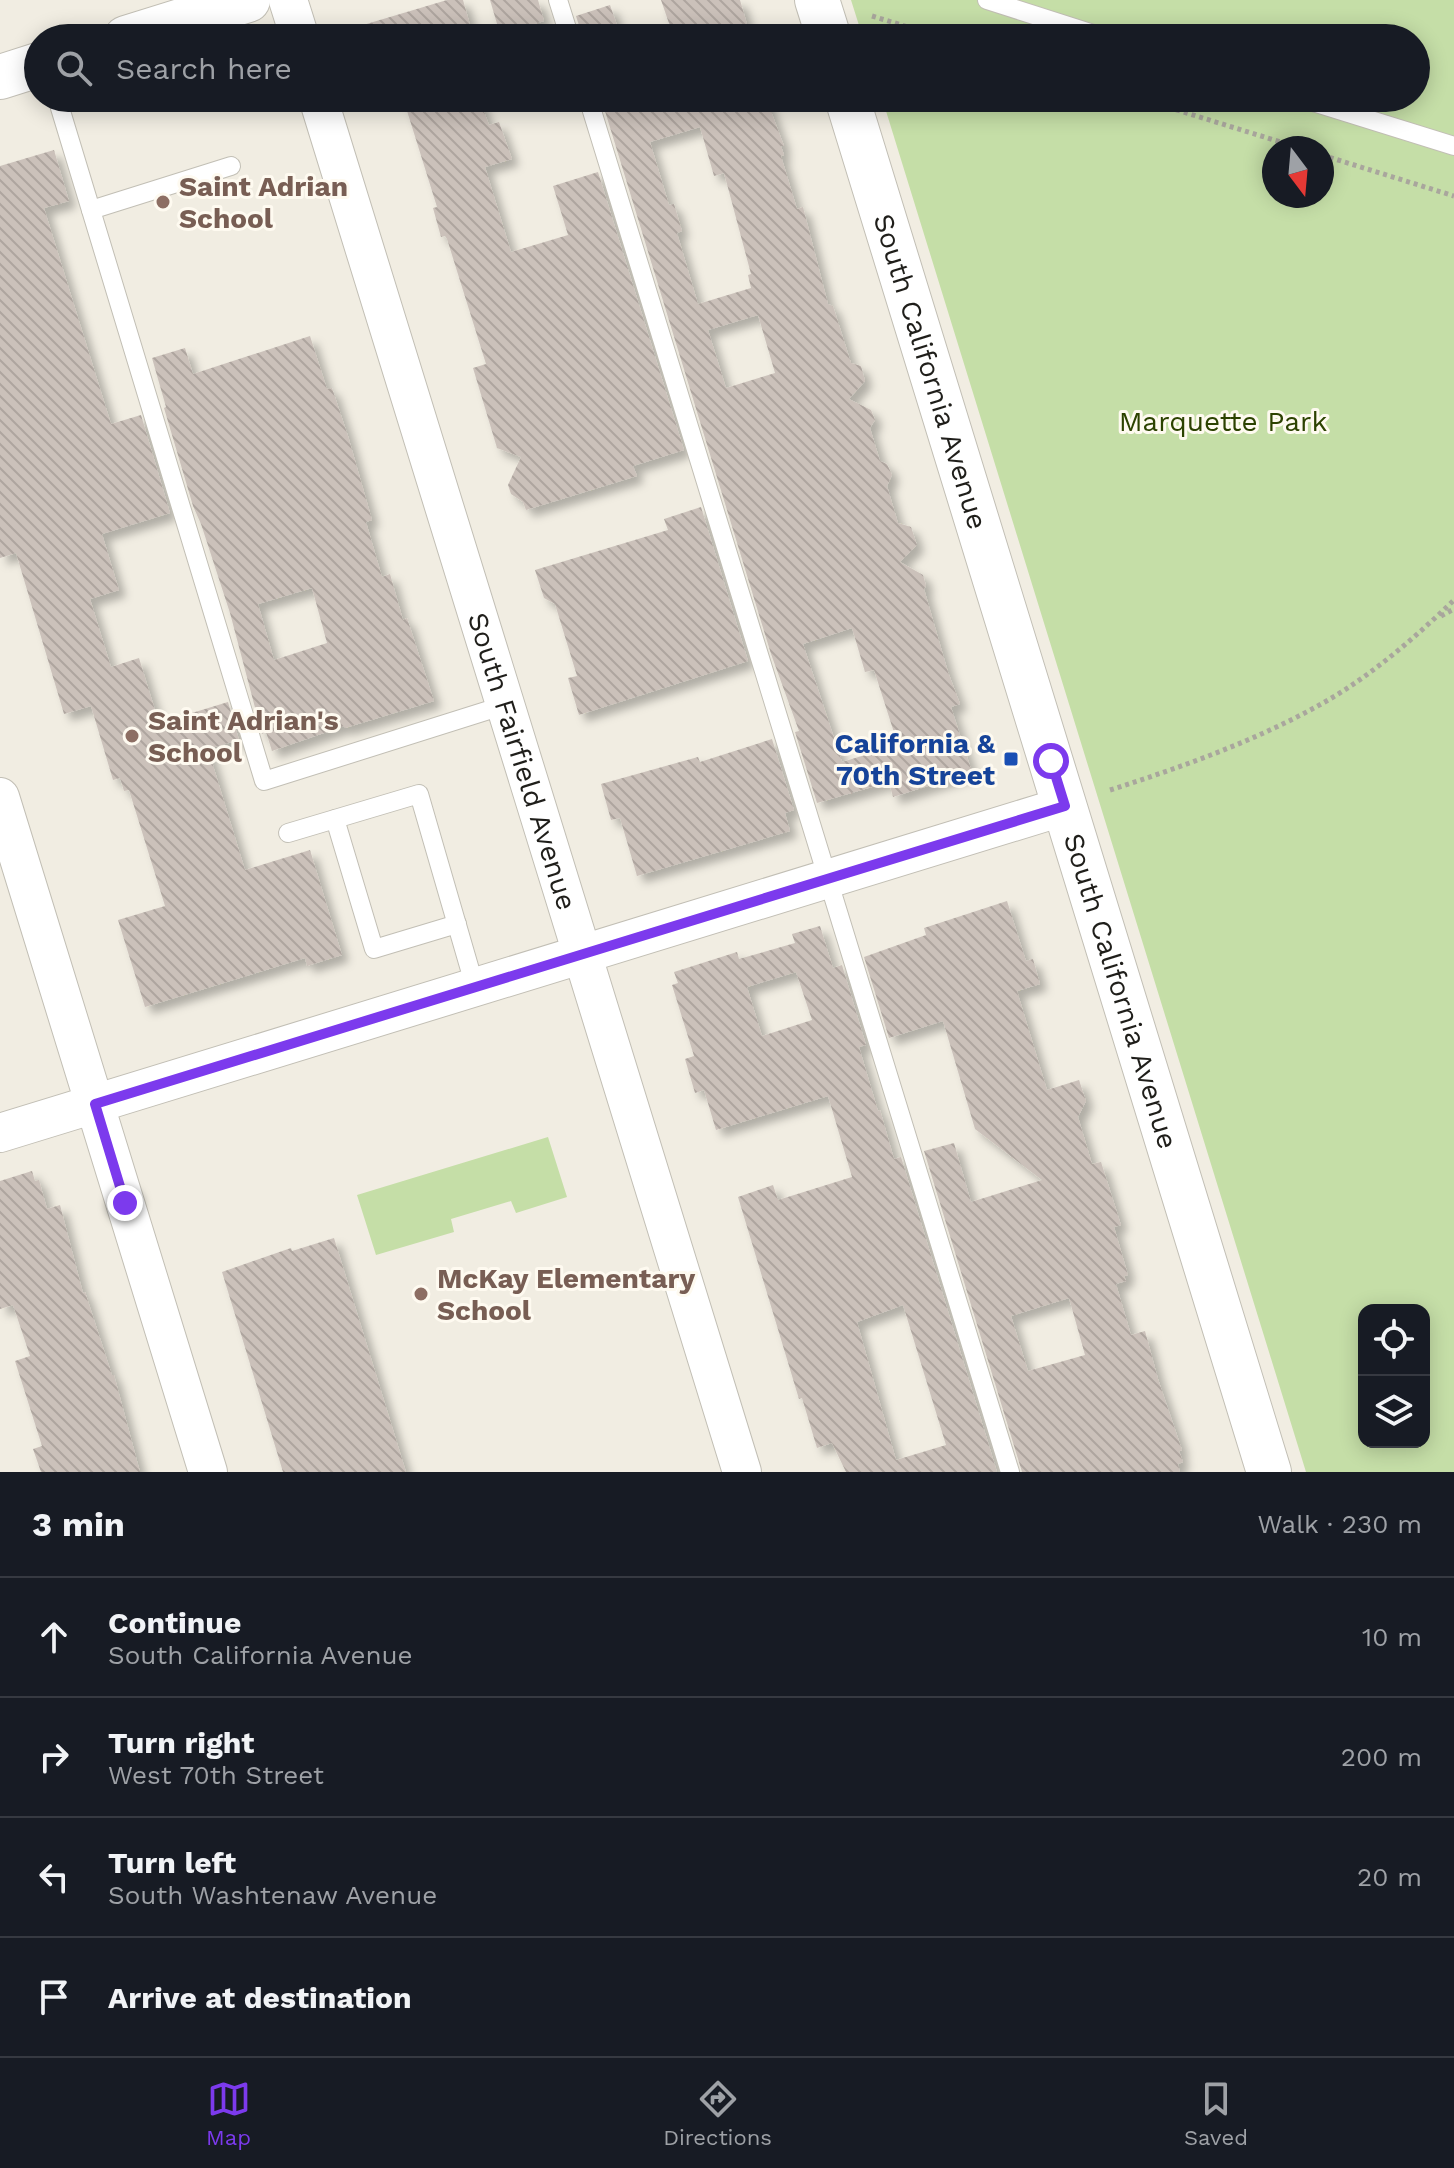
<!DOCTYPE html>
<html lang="en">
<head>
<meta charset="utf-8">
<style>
	:root { --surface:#171b24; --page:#20242c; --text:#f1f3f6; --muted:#9ea1a6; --line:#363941; --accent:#7c3aed }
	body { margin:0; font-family:"Work Sans",sans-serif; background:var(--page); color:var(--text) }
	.controls { position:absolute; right:24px; bottom:24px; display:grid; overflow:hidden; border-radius:16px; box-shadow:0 4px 20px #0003 }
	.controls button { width:72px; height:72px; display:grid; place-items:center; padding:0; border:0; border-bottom:2px solid var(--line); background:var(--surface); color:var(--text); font:40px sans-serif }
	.compass { position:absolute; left:1262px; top:136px; width:72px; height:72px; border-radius:50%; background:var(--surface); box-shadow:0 4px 20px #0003; rotate:164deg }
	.stop { position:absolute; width:24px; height:24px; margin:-18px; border:6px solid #7c3aed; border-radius:50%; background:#fff }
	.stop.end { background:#7c3aed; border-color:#fff; box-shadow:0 2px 8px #0008 }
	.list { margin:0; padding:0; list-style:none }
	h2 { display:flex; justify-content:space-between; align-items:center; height:104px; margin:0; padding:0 32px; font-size:34px }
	h2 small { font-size:26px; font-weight:400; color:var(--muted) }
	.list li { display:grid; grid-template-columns:52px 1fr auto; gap:24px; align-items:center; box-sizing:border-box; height:120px; padding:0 32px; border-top:2px solid var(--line) }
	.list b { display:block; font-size:30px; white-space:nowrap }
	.list p { margin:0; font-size:26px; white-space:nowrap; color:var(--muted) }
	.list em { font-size:26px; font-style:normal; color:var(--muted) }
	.icon { flex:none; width:44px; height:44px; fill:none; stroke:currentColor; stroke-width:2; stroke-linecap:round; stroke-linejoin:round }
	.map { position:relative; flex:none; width:1454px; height:1472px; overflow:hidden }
	.search { position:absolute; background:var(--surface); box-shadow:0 4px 20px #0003; left:24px; right:24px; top:24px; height:88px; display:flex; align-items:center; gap:20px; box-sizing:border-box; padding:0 28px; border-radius:44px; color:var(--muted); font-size:30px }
	.sheet { height:584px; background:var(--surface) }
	nav { display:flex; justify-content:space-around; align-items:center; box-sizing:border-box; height:112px; border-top:2px solid var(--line); background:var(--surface); font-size:22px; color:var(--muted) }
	nav a { display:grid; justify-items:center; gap:4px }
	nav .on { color:var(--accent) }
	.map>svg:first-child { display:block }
</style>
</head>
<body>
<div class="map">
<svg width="1454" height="1472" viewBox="0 0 1454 1472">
	<defs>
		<pattern id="building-back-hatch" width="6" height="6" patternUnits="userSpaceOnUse" patternTransform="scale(2)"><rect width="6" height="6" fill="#cbc1ba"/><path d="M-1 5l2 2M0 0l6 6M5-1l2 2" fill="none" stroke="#aea59f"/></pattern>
		<filter id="shadow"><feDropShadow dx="7" dy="7" stdDeviation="4" flood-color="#0004"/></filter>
	</defs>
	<rect width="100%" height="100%" fill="#f1ede2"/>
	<g fill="#c5dea7" fill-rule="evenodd">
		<path d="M851 0H1454V1472H1306L882 98H1416V38H863ZM1274 148H1322V196H1274ZM1364 1310H1424V1442H1364Z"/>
		<polygon points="548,1137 567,1197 516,1213 511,1201 451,1219 454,1232 376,1255 357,1195"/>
	</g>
	<g fill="url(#building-back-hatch)" fill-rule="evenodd" filter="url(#shadow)">
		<polygon points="447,0 463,0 472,32 451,38 344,38 343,31"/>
		<polygon points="490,0 538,0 544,21 500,34"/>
		<polygon points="661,0 740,0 749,31 746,32 748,38 674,38"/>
		<polygon points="610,5 620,34 606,38 583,38 576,16"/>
		<polygon points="403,98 479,98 489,125 499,122 512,159 485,167 511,252 568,235 553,186 598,172 684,450 633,466 637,476 526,510 523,502 511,494 508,485 521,457 497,448 473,368 486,364 447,239 445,236 441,237 433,208 437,207"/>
		<path d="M601 98H766L784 146H781L784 155 781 156 797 209 803 207 828 304 833 306 851 363 861 366 865 381 849 399 871 410 875 420 870 428 880 461 887 464 892 475 887 486 898 523 911 527 917 545 900 562 923 575 926 586 924 589 948 672 960 704 951 707 972 772 893 797 889 782 817 803 795 732 799 731 771 654ZM700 127 714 176 724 173 751 274 748 275 751 288 698 304 677 233 682 231 674 204 669 205 650 142ZM758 315 775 373 726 388 708 330ZM852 628 865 672 874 670 898 745 842 762 803 644Z"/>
		<polygon points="54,150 69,201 44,208 111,424 141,415 170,513 102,534 119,590 90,599 111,667 139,658 159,723 228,702 239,740 208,749 245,870 310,850 342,955 307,966 305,958 145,1007 118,920 165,906 129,790 124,791 120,778 113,780 91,706 64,714 16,553 0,558 0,166"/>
		<path d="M310 336 327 389 332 388 348 436 372 520 366 522 382 577 390 574 403 620 407 618 434 701 345 728 344 726 272 751 266 732 262 734 230 613 201 524 193 506 164 408 166 407 152 358 185 348 193 374ZM312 588 327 643 274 660 258 604Z"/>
		<polygon points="701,507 748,661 579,715 568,678 577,676 555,604 544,598 535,570 668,530 664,519"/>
		<polygon points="772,739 794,810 785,813 790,831 637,876 620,818 611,820 601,784 698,757 700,762"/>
		<path d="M1007 901 1026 961 1033 959 1040 984 1017 991 1047 1090 1079 1080 1086 1101 1078 1117 1092 1164 1101 1162 1121 1225 1114 1227 1128 1275 1124 1276 1126 1281 1116 1284 1131 1335 1145 1331 1158 1379 1182 1450 1179 1451 1183 1462 1178 1464 1180 1472H1022L924 1151 954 1143 971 1202 1042 1180 975 1129 943 1021 889 1038 864 957 926 935 924 928ZM1069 1298 1085 1355 1028 1371 1011 1316Z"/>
		<path d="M820 926 833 968 842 965 866 1045 859 1047 878 1111 880 1110 894 1159 901 1157 997 1472H846L832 1443 817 1448 802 1398 799 1399 738 1197 773 1185 778 1200 852 1177 828 1096 716 1130 704 1090 695 1093 685 1059 694 1056 672 985 678 983 674 972 737 952 739 959 795 943 792 934ZM796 972 812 1020 762 1036 747 987ZM903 1305 946 1445 896 1460 857 1322Z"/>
		<polygon points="32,1171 35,1181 39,1180 47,1209 60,1205 83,1293 85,1292 112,1375 114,1375 140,1472 41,1472 33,1449 42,1446 15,1361 30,1356 13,1305 0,1309 0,1181"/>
		<polygon points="334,1238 406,1472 283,1472 222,1272 291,1248 292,1251"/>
	</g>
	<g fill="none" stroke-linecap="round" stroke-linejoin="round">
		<g stroke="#c2bfb5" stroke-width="20">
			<g id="lane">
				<polyline points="558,0 570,38"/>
				<polyline points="987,0 1106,38"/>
				<polyline points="57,98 264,781 505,705"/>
				<polyline points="588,98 1010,1472"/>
				<polyline points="1300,98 1454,146"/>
				<polyline points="91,210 231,166"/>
				<polyline points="335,819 374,949 457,924"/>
				<polyline points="288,833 419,794 475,987"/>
			</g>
		</g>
		<g stroke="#c2bfb5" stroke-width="40">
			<g id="street">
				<polyline points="288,0 300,38"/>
				<path id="s1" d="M318 98 742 1472"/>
				<polyline points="0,797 208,1472"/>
				<polyline points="0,1133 1065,806"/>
			</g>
		</g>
		<g stroke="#c2bfb5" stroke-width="46">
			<g id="secondary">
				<polyline points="817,0 829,38"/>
				<polyline points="126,38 248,0"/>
				<polyline points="0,77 38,65"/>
				<path id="s2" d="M847 98 1269 1472"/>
			</g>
		</g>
		<g stroke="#a9a69d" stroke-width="5" stroke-dasharray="4 4" stroke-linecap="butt">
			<polyline points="872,16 944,38"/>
			<polyline points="1138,98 1300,148"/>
			<polyline points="1322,155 1454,196"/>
			<polyline points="1441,616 1454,609"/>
			<path d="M1110 790C1185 766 1261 739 1330 699 1374 673 1417 636 1454 600"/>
		</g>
		<use href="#lane" stroke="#fff" stroke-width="18"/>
		<use href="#street" stroke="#fff" stroke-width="38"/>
		<use href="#secondary" stroke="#fff" stroke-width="44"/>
	</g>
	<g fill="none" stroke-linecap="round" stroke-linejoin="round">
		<polyline stroke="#7c3aed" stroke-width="10" points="125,1203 95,1104 1065,806 1051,761"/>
	</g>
	<g fill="#8d6e63" stroke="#fefaf0" stroke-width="3">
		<circle cx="163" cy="202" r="8"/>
		<circle cx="132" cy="736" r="8"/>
		<circle cx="421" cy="1294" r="8"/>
	</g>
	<rect fill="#1a4fb4" stroke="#fefaf0" stroke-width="3" x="1003" y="751" width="16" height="16" rx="4"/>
	<g text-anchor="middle" stroke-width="6" stroke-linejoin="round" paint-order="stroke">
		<g font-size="28" font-weight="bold" fill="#785e54" stroke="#fefaf0" text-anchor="start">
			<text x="179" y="196">Saint Adrian<tspan x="179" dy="32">School</tspan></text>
			<text x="148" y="730">Saint Adrian's<tspan x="148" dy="32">School</tspan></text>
			<text x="437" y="1288">McKay Elementary<tspan x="437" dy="32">School</tspan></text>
		</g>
		<g font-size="28" fill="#1f1e1a" stroke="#fefaf0">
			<text dy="10" stroke="none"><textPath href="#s2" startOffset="286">South California Avenue</textPath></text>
			<text dy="10" stroke="none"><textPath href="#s1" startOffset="694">South Fairfield Avenue</textPath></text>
			<text dy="10" stroke="none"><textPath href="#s2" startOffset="934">South California Avenue</textPath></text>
		</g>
		<g font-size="28" fill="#2c4201" stroke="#fefaf0">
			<text x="1223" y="431">Marquette Park</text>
		</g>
		<g font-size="28" font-weight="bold" fill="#164399" stroke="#fefaf0" text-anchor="end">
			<text x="995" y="753">California &amp;<tspan x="995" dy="32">70th Street</tspan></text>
		</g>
	</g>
</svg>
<div class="controls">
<button><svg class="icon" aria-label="locate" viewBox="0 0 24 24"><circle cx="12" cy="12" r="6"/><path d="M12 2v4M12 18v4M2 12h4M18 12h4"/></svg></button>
<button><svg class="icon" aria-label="layers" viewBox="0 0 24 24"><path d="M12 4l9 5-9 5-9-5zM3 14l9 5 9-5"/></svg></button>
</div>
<svg class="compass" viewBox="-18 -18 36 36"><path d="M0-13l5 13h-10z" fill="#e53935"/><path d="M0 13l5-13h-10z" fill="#9ea1a6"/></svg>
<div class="stop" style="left:1051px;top:761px"></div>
<div class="stop end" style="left:125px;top:1203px"></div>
<div class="search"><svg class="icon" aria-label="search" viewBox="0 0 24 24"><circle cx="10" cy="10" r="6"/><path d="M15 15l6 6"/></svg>Search here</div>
</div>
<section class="sheet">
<h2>3 min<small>Walk · 230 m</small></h2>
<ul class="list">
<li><svg class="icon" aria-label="ahead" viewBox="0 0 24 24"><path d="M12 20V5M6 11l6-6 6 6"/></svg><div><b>Continue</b><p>South California Avenue</p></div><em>10 m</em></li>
<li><svg class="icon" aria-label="right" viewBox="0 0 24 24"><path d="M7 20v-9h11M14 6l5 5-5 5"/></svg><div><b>Turn right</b><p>West 70th Street</p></div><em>200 m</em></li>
<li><svg class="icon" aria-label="left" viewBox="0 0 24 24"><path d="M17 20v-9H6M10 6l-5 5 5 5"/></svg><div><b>Turn left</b><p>South Washtenaw Avenue</p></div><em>20 m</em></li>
<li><svg class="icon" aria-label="arrive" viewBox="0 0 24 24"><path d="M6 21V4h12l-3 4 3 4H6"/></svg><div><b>Arrive at destination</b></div></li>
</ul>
</section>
<nav>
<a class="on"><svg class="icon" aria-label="map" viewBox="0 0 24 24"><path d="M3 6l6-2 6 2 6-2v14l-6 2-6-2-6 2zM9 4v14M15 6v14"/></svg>Map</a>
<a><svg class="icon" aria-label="directions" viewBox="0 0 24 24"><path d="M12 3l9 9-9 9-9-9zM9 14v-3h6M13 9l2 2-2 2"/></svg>Directions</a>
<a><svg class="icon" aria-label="saved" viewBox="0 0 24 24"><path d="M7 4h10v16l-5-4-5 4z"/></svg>Saved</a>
</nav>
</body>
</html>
